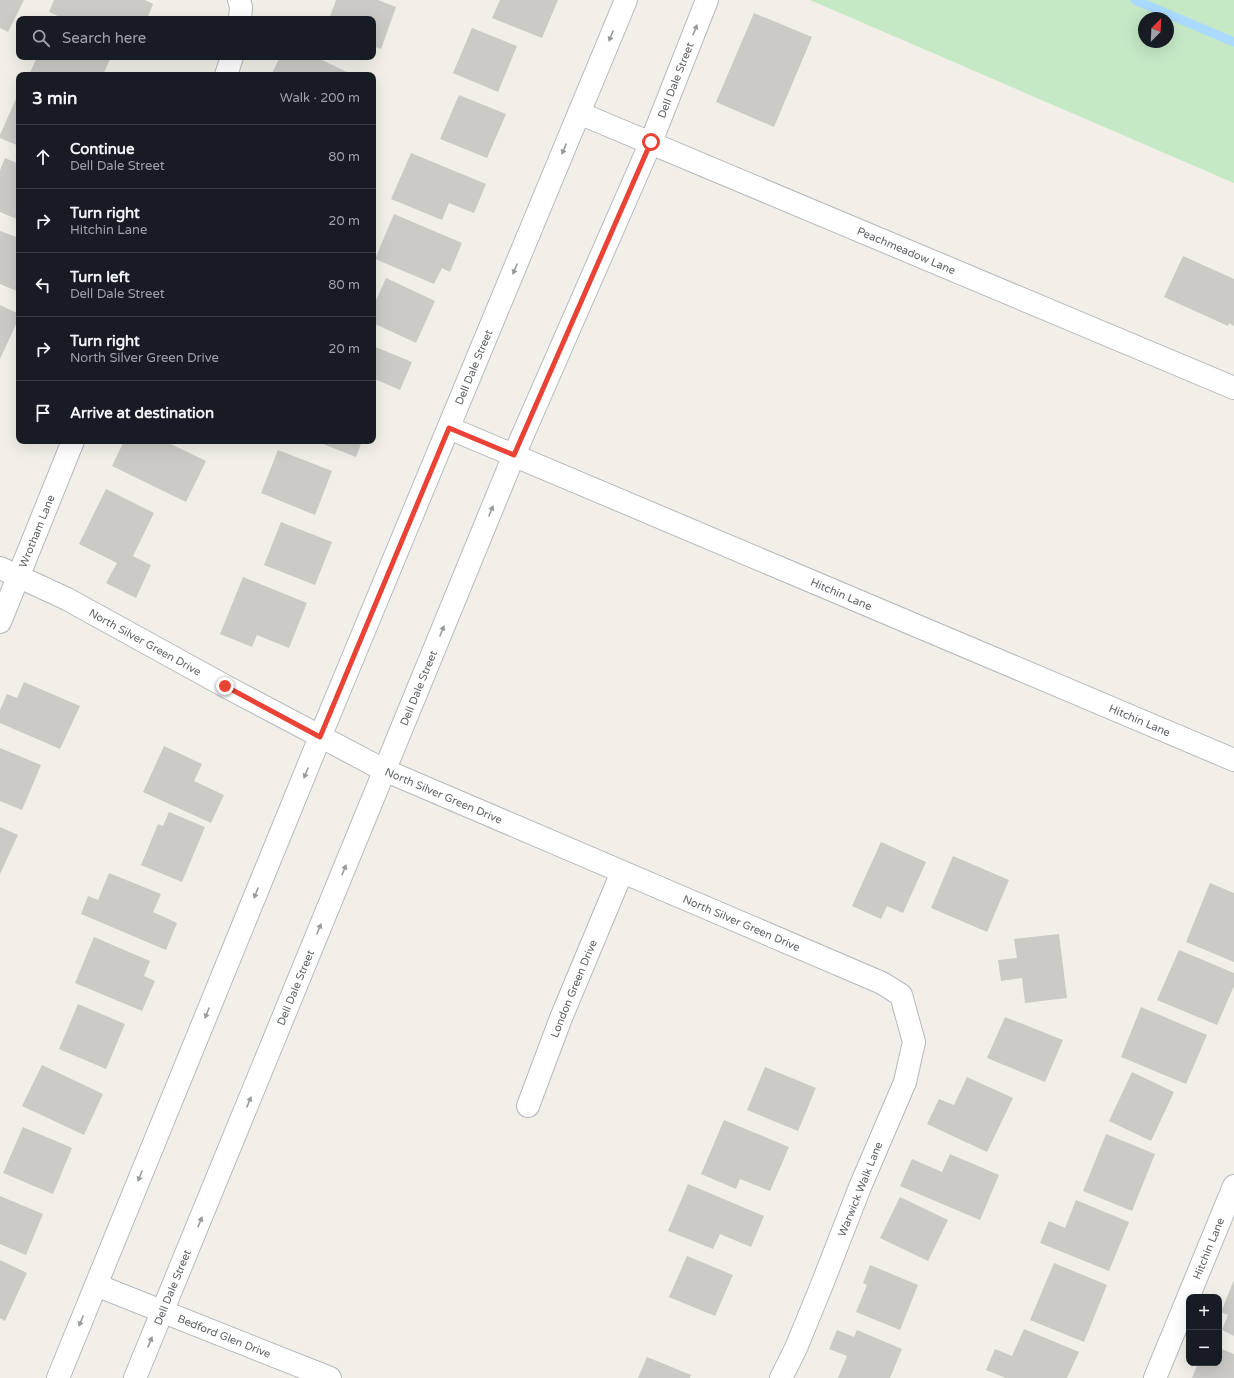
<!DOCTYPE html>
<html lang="en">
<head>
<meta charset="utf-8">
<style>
	:root { --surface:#171b24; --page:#242831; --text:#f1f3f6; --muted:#9ea1a6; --line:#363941 }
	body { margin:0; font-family:"Varela Round",sans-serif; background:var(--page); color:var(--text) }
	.controls { position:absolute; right:12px; bottom:12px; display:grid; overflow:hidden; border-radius:8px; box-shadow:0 4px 16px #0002 }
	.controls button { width:36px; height:36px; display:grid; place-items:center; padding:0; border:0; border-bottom:1px solid var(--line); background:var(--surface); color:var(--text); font:20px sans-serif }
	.compass { position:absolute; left:1138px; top:12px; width:36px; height:36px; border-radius:50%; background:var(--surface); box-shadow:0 4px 16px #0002; rotate:24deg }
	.stop { position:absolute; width:12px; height:12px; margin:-9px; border:3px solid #ea4335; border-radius:50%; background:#fff }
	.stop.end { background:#ea4335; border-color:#fff; box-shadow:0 1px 4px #0008 }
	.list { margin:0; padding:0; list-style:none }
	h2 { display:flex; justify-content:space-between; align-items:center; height:52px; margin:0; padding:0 16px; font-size:17px }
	h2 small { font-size:13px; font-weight:400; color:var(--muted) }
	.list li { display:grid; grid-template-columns:26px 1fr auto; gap:12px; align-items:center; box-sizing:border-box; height:64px; padding:0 16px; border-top:1px solid var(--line) }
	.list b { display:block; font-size:15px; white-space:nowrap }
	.list p { margin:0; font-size:13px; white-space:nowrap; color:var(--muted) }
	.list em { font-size:13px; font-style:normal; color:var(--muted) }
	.icon { flex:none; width:22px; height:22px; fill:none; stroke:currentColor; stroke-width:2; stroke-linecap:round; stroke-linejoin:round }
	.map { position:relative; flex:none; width:1234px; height:1378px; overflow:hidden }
	.search { position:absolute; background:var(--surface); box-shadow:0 4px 16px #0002; left:16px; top:16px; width:360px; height:44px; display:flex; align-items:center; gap:10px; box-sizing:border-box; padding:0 14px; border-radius:8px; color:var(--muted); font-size:15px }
	.panel { position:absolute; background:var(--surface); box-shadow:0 4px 16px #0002; left:16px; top:72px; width:360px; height:372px; border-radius:8px }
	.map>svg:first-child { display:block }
</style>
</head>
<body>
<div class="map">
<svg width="1234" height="1378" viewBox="0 0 1234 1378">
	<rect width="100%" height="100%" fill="#f1efe8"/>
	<path fill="#c5e8c5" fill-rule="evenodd" d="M810 0H1234V183ZM1144 18H1168V42H1144Z"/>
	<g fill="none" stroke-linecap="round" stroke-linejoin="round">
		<polyline stroke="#aadaff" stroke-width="9" points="1135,0 1234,42"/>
	</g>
	<g fill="#cccac5">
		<polygon points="0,0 24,0 8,32 0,28"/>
		<polygon points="54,0 145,0 153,4 147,19 65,19 49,12"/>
		<polygon points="336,0 378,0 396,7 381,49 373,46 373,19 329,19"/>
		<polygon points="500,0 558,0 542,38 492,18"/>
		<polygon points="754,13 812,37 774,127 716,102"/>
		<polygon points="472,28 517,46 498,92 453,73"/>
		<polygon points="37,57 111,57 103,75 29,75"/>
		<polygon points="280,57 316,57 353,75 271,75"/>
		<polygon points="18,94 19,94 19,146 0,138 0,135"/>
		<polygon points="459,95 506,114 487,158 440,139"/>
		<polygon points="411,153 486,184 474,213 449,203 442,220 391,199"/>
		<polygon points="5,158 19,164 19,220 0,212 0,170"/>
		<polygon points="394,214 462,243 450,272 442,268 434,284 375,259"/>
		<polygon points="0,231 19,238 19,250 16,257 19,258 19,292 0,284"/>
		<polygon points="1183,256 1234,279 1234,326 1229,323 1228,326 1164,297"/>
		<polygon points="386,278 435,301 416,343 373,323 373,307"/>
		<polygon points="0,305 19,314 19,318 0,359"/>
		<polygon points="373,346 412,362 400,390 375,379 373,383"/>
		<polygon points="124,441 165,441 206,461 186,502 112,466"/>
		<polygon points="319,441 362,441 356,457 318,442"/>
		<polygon points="278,450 332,471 315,515 261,493"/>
		<polygon points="106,489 154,513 133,556 151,565 136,598 106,583 117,563 79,544"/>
		<polygon points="281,522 332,542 315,585 264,565"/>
		<polygon points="243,577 307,603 289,648 257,635 252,647 220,634"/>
		<polygon points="24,682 80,706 60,749 0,723 0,710 7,694 17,698"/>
		<polygon points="164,746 202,764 194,781 224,795 211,823 143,792"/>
		<polygon points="0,748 41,765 22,810 0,801"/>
		<polygon points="169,812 205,827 182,882 141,865 158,824 163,826"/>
		<polygon points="0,827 18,835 0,874"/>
		<polygon points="881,842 926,862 903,913 887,906 881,919 852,906"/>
		<polygon points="953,856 1009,880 987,932 931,908"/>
		<polygon points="109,873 161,894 153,912 177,923 166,950 81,914 88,896 98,900"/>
		<polygon points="1210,883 1234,893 1234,962 1186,942"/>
		<polygon points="1059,934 1067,998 1025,1003 1022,978 1001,981 998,960 1017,958 1014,939"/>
		<polygon points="94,937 150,961 144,976 155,981 142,1011 75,983"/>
		<polygon points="1179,950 1234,973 1234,986 1217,1025 1157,1000"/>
		<polygon points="78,1004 125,1024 106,1069 59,1049"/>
		<polygon points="1141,1007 1207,1035 1186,1084 1121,1057"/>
		<polygon points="1005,1017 1063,1040 1045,1082 987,1058"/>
		<polygon points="42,1065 103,1094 84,1135 22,1106"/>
		<polygon points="765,1067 816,1088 798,1131 747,1110"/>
		<polygon points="1132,1072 1174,1092 1151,1141 1109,1121"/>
		<polygon points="967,1077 1013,1098 987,1152 927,1124 939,1099 954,1105"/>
		<polygon points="724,1120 789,1147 770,1191 740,1179 736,1189 701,1174"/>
		<polygon points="23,1127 72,1148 53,1194 3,1173"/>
		<polygon points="1106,1134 1155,1154 1132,1211 1083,1191"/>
		<polygon points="950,1154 999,1175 980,1220 900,1186 912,1159 942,1172"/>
		<polygon points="688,1184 764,1216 751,1247 720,1234 713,1249 668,1231"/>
		<polygon points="0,1196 43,1214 26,1255 0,1244"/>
		<polygon points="900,1197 948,1220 928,1261 880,1238"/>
		<polygon points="1076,1200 1129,1222 1109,1271 1040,1243 1049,1221 1065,1228"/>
		<polygon points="687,1256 733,1275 715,1316 669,1297"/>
		<polygon points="0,1260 27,1273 5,1321 0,1318"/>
		<polygon points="1054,1263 1107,1285 1084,1342 1030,1320"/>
		<polygon points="870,1265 918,1285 900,1330 856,1312 867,1285 863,1283"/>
		<polygon points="1234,1280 1234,1336 1222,1330 1228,1315 1221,1312"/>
		<polygon points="1024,1329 1079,1352 1067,1378 1006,1378 986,1370 995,1349 1012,1356"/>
		<polygon points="837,1330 854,1337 857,1330 902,1349 890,1378 838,1378 847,1356 829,1349"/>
		<polygon points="1219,1348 1234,1354 1234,1378 1192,1378 1198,1363 1219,1363"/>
		<polygon points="647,1357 691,1375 690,1378 638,1378"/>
	</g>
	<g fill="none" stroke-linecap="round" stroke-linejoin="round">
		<g stroke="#b5b8bc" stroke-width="24">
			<g id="street">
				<polyline points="239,0 241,7 240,19"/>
				<polyline points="226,75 232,57"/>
				<path id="s1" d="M579 113 1234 388"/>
				<path id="s2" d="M449 428 1234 760"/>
				<path id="s3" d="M0 568 67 599 225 686 384 770 882 983 901 995 914 1042 905 1082 860 1187 823 1282 796 1348 781 1378"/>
				<path id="s4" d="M0 622 73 441"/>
				<path id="s5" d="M528 1106 561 1018 622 872"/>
				<path id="s6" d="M96 1285 330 1378"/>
				<path id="s7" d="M1155 1378 1234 1186"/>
			</g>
		</g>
		<g stroke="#b6babf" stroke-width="24">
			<g id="secondary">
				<path id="s8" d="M58 1378 320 737 626 0"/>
				<path id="s9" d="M135 1378 514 455 651 142 707 0"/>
			</g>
		</g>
		<use href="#street" stroke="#fff" stroke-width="22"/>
		<use href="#secondary" stroke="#fff" stroke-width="22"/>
	</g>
	<defs><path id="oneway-solid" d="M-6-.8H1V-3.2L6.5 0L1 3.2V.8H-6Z"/></defs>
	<g fill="#979a9d">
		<use href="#oneway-solid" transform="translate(695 30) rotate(-68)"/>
		<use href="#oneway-solid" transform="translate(611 36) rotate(112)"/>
		<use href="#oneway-solid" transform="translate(564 149) rotate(113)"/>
		<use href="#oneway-solid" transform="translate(515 269) rotate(113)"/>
		<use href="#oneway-solid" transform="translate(491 511) rotate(-68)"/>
		<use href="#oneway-solid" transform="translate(442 631) rotate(-68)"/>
		<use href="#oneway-solid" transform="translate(306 773) rotate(112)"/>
		<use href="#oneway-solid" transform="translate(344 870) rotate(-68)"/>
		<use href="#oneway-solid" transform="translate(256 893) rotate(112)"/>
		<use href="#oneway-solid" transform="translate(319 929) rotate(-68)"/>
		<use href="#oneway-solid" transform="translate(207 1013) rotate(112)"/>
		<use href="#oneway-solid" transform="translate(249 1102) rotate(-68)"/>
		<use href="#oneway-solid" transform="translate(140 1176) rotate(112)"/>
		<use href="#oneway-solid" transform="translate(200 1222) rotate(-68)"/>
		<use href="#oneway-solid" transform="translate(81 1321) rotate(112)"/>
		<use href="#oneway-solid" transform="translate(150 1342) rotate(-67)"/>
	</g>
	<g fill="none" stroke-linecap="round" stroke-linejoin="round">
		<polyline stroke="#ea4335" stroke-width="5" points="225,686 320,737 449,428 514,455 651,142"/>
	</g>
	<g text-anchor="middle" stroke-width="3" stroke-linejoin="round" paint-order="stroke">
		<g font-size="11" fill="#5f6368" stroke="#fff">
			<text dy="4" stroke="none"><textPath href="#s9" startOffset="1406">Dell Dale Street</textPath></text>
			<text dy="4" stroke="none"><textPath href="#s1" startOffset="355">Peachmeadow Lane</textPath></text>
			<text dy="4" stroke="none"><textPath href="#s8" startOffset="1093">Dell Dale Street</textPath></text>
			<text dy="4" stroke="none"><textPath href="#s4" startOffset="98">Wrotham Lane</textPath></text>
			<text dy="4" stroke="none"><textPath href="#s2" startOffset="426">Hitchin Lane</textPath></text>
			<text dy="4" stroke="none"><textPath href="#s3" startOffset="163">North Silver Green Drive</textPath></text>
			<text dy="4" stroke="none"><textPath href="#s9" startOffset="746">Dell Dale Street</textPath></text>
			<text dy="4" stroke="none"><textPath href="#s2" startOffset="750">Hitchin Lane</textPath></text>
			<text dy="4" stroke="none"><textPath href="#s3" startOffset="499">North Silver Green Drive</textPath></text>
			<text dy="4" stroke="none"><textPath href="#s3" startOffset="823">North Silver Green Drive</textPath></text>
			<text dy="4" stroke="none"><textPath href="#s9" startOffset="422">Dell Dale Street</textPath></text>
			<text dy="4" stroke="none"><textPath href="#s5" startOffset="126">London Green Drive</textPath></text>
			<text transform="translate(860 1189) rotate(-68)" y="4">Warwick Walk Lane</text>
			<text dy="4" stroke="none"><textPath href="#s7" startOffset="140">Hitchin Lane</textPath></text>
			<text dy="4" stroke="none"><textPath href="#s9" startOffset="98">Dell Dale Street</textPath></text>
			<text dy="4" stroke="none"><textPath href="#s6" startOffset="138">Bedford Glen Drive</textPath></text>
		</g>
	</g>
</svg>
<div class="controls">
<button>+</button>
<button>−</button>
</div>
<svg class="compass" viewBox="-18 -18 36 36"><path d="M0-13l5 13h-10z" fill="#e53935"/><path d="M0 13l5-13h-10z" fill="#9ea1a6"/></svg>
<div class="stop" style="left:651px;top:142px"></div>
<div class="stop end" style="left:225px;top:686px"></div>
<div class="search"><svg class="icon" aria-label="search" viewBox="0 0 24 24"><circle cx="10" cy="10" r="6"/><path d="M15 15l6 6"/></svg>Search here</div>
<section class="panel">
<h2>3 min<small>Walk · 200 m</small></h2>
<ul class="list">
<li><svg class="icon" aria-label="ahead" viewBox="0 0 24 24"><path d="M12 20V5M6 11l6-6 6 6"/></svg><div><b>Continue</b><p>Dell Dale Street</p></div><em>80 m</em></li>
<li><svg class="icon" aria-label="right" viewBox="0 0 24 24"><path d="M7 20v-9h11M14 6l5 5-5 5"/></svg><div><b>Turn right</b><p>Hitchin Lane</p></div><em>20 m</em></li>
<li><svg class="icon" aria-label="left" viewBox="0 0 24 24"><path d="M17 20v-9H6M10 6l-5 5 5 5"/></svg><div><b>Turn left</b><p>Dell Dale Street</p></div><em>80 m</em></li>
<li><svg class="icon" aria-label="right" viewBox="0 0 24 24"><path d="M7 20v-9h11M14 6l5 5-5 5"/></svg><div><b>Turn right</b><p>North Silver Green Drive</p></div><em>20 m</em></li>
<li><svg class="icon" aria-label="arrive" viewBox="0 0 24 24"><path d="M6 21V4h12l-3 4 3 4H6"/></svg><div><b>Arrive at destination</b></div></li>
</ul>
</section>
</div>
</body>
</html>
